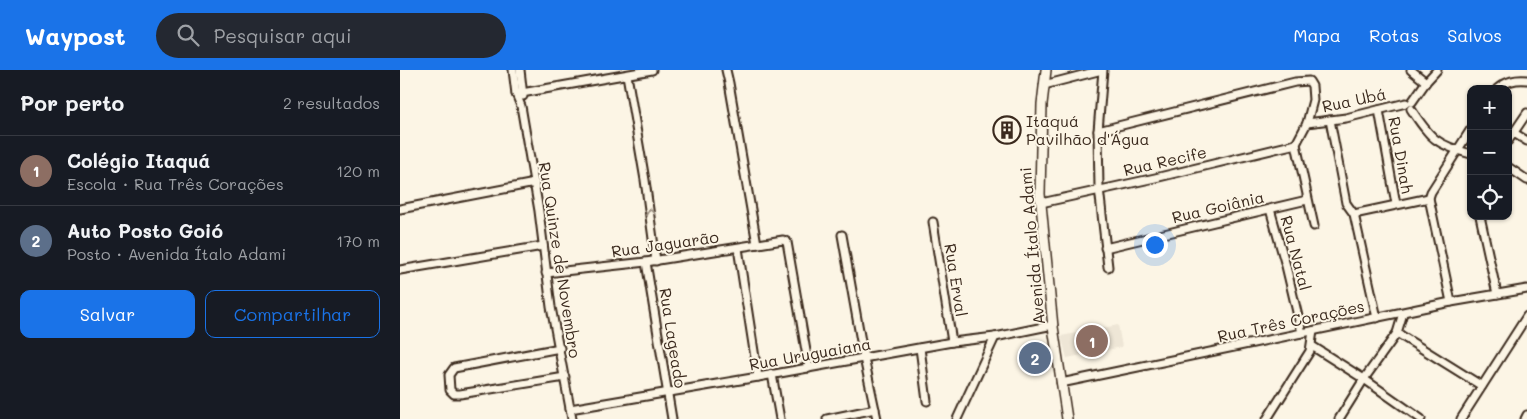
<!DOCTYPE html>
<html lang="pt">
<head>
<meta charset="utf-8">
<style>
	:root { --surface:#171b24; --page:#242831; --text:#f1f3f6; --muted:#9ea1a6; --line:#363941; --accent:#1a73e8 }
	body { margin:0; font-family:Mali,sans-serif; background:var(--page); color:var(--text) }
	.controls { position:absolute; right:15px; top:15px; display:grid; overflow:hidden; border-radius:10px; box-shadow:0 1px 4px #0004 }
	.controls button { width:45px; height:45px; display:grid; place-items:center; padding:0; border:0; border-bottom:1px solid var(--line); background:var(--surface); color:var(--text); font:25px sans-serif }
	.you { position:absolute; left:754px; top:174px; width:18px; height:18px; margin:-12px; border:4px solid #fff; border-radius:50%; background:#1a73e8; box-shadow:0 0 0 8px #1a73e833 }
	.badge { display:grid; place-items:center; width:32px; height:32px; border-radius:50%; background:var(--accent); color:#fff; font-size:16px; font-weight:700 }
	.pin { position:absolute; translate:-50% -50%; border:2px solid #fff; box-shadow:0 1px 5px #0006 }
	.list { margin:0; padding:0; list-style:none }
	h2 { display:flex; justify-content:space-between; align-items:center; height:65px; margin:0; padding:0 20px; font-size:21px }
	h2 small { font-size:16px; font-weight:400; color:var(--muted) }
	.list li { display:grid; grid-template-columns:32px 1fr auto; gap:15px; align-items:center; box-sizing:border-box; height:70px; padding:0 20px; border-top:1px solid var(--line) }
	.list b { display:block; font-size:19px; white-space:nowrap }
	.list p { margin:0; font-size:16px; white-space:nowrap; color:var(--muted) }
	.list em { font-size:16px; font-style:normal; color:var(--muted) }
	.actions { display:flex; gap:10px; padding:15px 20px }
	.actions a { flex:1; padding:11px 0; border:1px solid var(--accent); border-radius:10px; text-align:center; font-size:18px; color:var(--accent) }
	.actions .main { background:var(--accent); color:#fff }
	.icon { flex:none; width:28px; height:28px; fill:none; stroke:currentColor; stroke-width:2; stroke-linecap:round; stroke-linejoin:round }
	.map { position:relative; flex:none; width:1127px; height:349px; overflow:hidden }
	header { display:flex; align-items:center; gap:30px; box-sizing:border-box; height:70px; padding:0 25px; background:var(--accent); color:#fff }
	header strong { font-size:24px }
	nav { display:flex; gap:28px; margin-inline-start:auto; font-size:18px }
	.search { width:350px; height:45px; background:var(--page); display:flex; align-items:center; gap:12px; box-sizing:border-box; padding:0 18px; border-radius:28px; color:var(--muted); font-size:19px }
	main { display:flex }
	aside { flex:1; background:var(--surface) }
	.map>svg:first-child { display:block }
</style>
</head>
<body>
<header>
<strong>Waypost</strong>
<div class="search"><svg class="icon" aria-label="search" viewBox="0 0 24 24"><circle cx="10" cy="10" r="6"/><path d="M15 15l6 6"/></svg>Pesquisar aqui</div>
<nav><a>Mapa</a><a>Rotas</a><a>Salvos</a></nav>
</header>
<main>
<aside>
<h2>Por perto<small>2 resultados</small></h2>
<ul class="list">
<li><span class="badge" style="background:#8d6e63">1</span><div><b>Colégio Itaquá</b><p>Escola · Rua Três Corações</p></div><em>120 m</em></li>
<li><span class="badge" style="background:#5c6f8a">2</span><div><b>Auto Posto Goió</b><p>Posto · Avenida Ítalo Adami</p></div><em>170 m</em></li>
</ul>
<div class="actions"><a class="main">Salvar</a><a>Compartilhar</a></div>
</aside>
<div class="map">
<svg width="1127" height="349" viewBox="0 0 1127 349">
	<rect width="100%" height="100%" fill="#fcf5e5"/>
	<filter id="ink" filterUnits="userSpaceOnUse"><feTurbulence type="fractalNoise" baseFrequency=".02" numOctaves="2"/><feDisplacementMap in="SourceGraphic" scale="10" xChannelSelector="R" yChannelSelector="G"/><feConvolveMatrix kernelMatrix="1 2 1 2 8 2 1 2 1" color-interpolation-filters="sRGB"/></filter>
	<g filter="url(#ink)">
		<polygon fill="#eee6d6" points="718,255 722,277 667,288 661,266"/>
		<g fill="none" stroke-linecap="round" stroke-linejoin="round">
			<g stroke="#3b2a1e" stroke-width="11">
				<g id="minor">
					<polyline points="113,0 116,24 121,36 139,141 151,237 172,349"/>
					<polyline points="120,0 123,26"/>
					<polyline points="326,0 329,13 357,174"/>
					<polyline points="703,0 698,61 699,118 708,197"/>
					<polyline points="1011,0 1026,12"/>
					<polyline points="227,5 245,110 256,191"/>
					<polyline points="644,15 702,0"/>
					<path d="M1097 19C1107 11 1115 9 1127 10"/>
					<polyline points="116,24 252,0"/>
					<polyline points="1012,32 1026,12 1037,0"/>
					<path d="M1011 39C1030 68 1036 75 1071 84"/>
					<polyline points="979,40 996,134"/>
					<polyline points="930,50 946,133 954,144"/>
					<polyline points="907,53 946,48 1006,33"/>
					<polyline points="698,61 895,12 909,11 912,16 913,30 907,53 896,74 914,156"/>
					<polyline points="1114,63 1127,71"/>
					<polyline points="1108,71 1127,43"/>
					<polyline points="1108,97 1127,110"/>
					<polyline points="641,133 755,108 896,74"/>
					<polyline points="0,139 135,113"/>
					<polyline points="870,139 886,196 902,263"/>
					<polyline points="954,144 977,248"/>
					<polyline points="954,144 1029,128"/>
					<polyline points="1080,146 1097,224"/>
					<polyline points="533,152 552,272"/>
					<polyline points="442,165 464,288 477,349"/>
					<polyline points="338,178 358,307"/>
					<polyline points="705,178 907,130"/>
					<polyline points="246,192 272,349"/>
					<polyline points="0,200 143,176"/>
					<polyline points="146,203 246,192 383,170 387,172 409,298"/>
					<polyline points="1051,232 1029,128 1031,122 1071,59"/>
					<polyline points="997,263 1082,316"/>
					<polyline points="912,276 964,309 1021,349"/>
					<polyline points="160,278 54,298 49,305 50,320 54,324 60,324 165,307"/>
					<polyline points="520,278 527,331"/>
					<polyline points="372,304 380,349"/>
					<polyline points="661,313 1051,232 1127,219"/>
					<polyline points="170,339 358,307 552,272 595,267 653,255"/>
					<polyline points="427,349 475,339"/>
					<polyline points="557,349 595,267"/>
					<polyline points="867,349 910,281 913,261"/>
					<polyline points="939,349 964,309 997,263 1003,243"/>
					<polyline points="1061,349 1127,246"/>
					<polyline points="1125,349 1127,345"/>
				</g>
			</g>
			<g stroke="#3b2a1e" stroke-width="12">
				<polyline id="major" points="646,0 642,34 640,124 653,257 667,349"/>
			</g>
			<use href="#minor" stroke="#fcf5e5" stroke-width="7"/>
			<use href="#major" stroke="#fcf5e5" stroke-width="9"/>
		</g>
		<defs><path id="oneway-chevron" d="M-2-3.5L2.5 0L-2 3.5" fill="none" stroke-width="1.6" stroke-linecap="round" stroke-linejoin="round" transform="scale(1.25)"/></defs>
		<use stroke="#9c9082" href="#oneway-chevron" transform="translate(250 142) rotate(-98)"/>
	</g>
	<defs>
		<g id="building-ring" transform="scale(1.4375)"><circle r="9.5" fill="#fcf5e5" stroke="#3b2a1e" stroke-width="1.5"/><path d="M-4-6H4V6H1V3H-1V6H-4ZM-2.5-4.3h1.7v1.8h-1.7ZM.8-4.3h1.7v1.8H.8ZM-2.5-1h1.7V.8h-1.7ZM.8-1h1.7V.8H.8Z" fill="#3b2a1e"/></g>
	</defs>
	<g fill-rule="evenodd">
		<use href="#building-ring" x="607" y="60"/>
	</g>
	<g text-anchor="middle" stroke-width="4" stroke-linejoin="round" paint-order="stroke">
		<g font-size="16" fill="#3b2a1e" stroke="#fcf5e5">
			<text transform="translate(954 30) rotate(-12)" y="6">Rua Ubá</text>
			<text transform="translate(1001 85) rotate(80)" y="6">Rua Dinah</text>
			<text transform="translate(765 91) rotate(-13)" y="6">Rua Recife</text>
			<text transform="translate(818 137) rotate(-13)" y="6">Rua Goiânia</text>
			<text transform="translate(265 174) rotate(-8)" y="6">Rua Jaguarão</text>
			<text transform="translate(632 176) rotate(-95)" y="6">Avenida Ítalo Adami</text>
			<text transform="translate(896 183) rotate(75)" y="6">Rua Natal</text>
			<text transform="translate(160 190) rotate(81)" y="6">Rua Quinze de Novembro</text>
			<text transform="translate(556 210) rotate(81)" y="6">Rua Erval</text>
			<text transform="translate(891 251) rotate(-12)" y="6">Rua Três Corações</text>
			<text transform="translate(273 268) rotate(81)" y="6">Rua Lageado</text>
			<text transform="translate(410 284) rotate(-10)" y="6">Rua Uruguaiana</text>
		</g>
		<g font-size="16" fill="#3b2a1e" stroke="#fcf5e5" text-anchor="start">
			<text x="626" y="57">Itaquá<tspan x="626" dy="18">Pavilhão d'Água</tspan></text>
		</g>
	</g>
</svg>
<div class="controls">
<button>+</button>
<button>−</button>
<button><svg class="icon" aria-label="locate" viewBox="0 0 24 24"><circle cx="12" cy="12" r="6"/><path d="M12 2v4M12 18v4M2 12h4M18 12h4"/></svg></button>
</div>
<div class="you"></div>
<div class="pin badge" style="left:692px;top:271px;background:#8d6e63">1</div>
<div class="pin badge" style="left:635px;top:288px;background:#5c6f8a">2</div>
</div>
</main>
</body>
</html>
